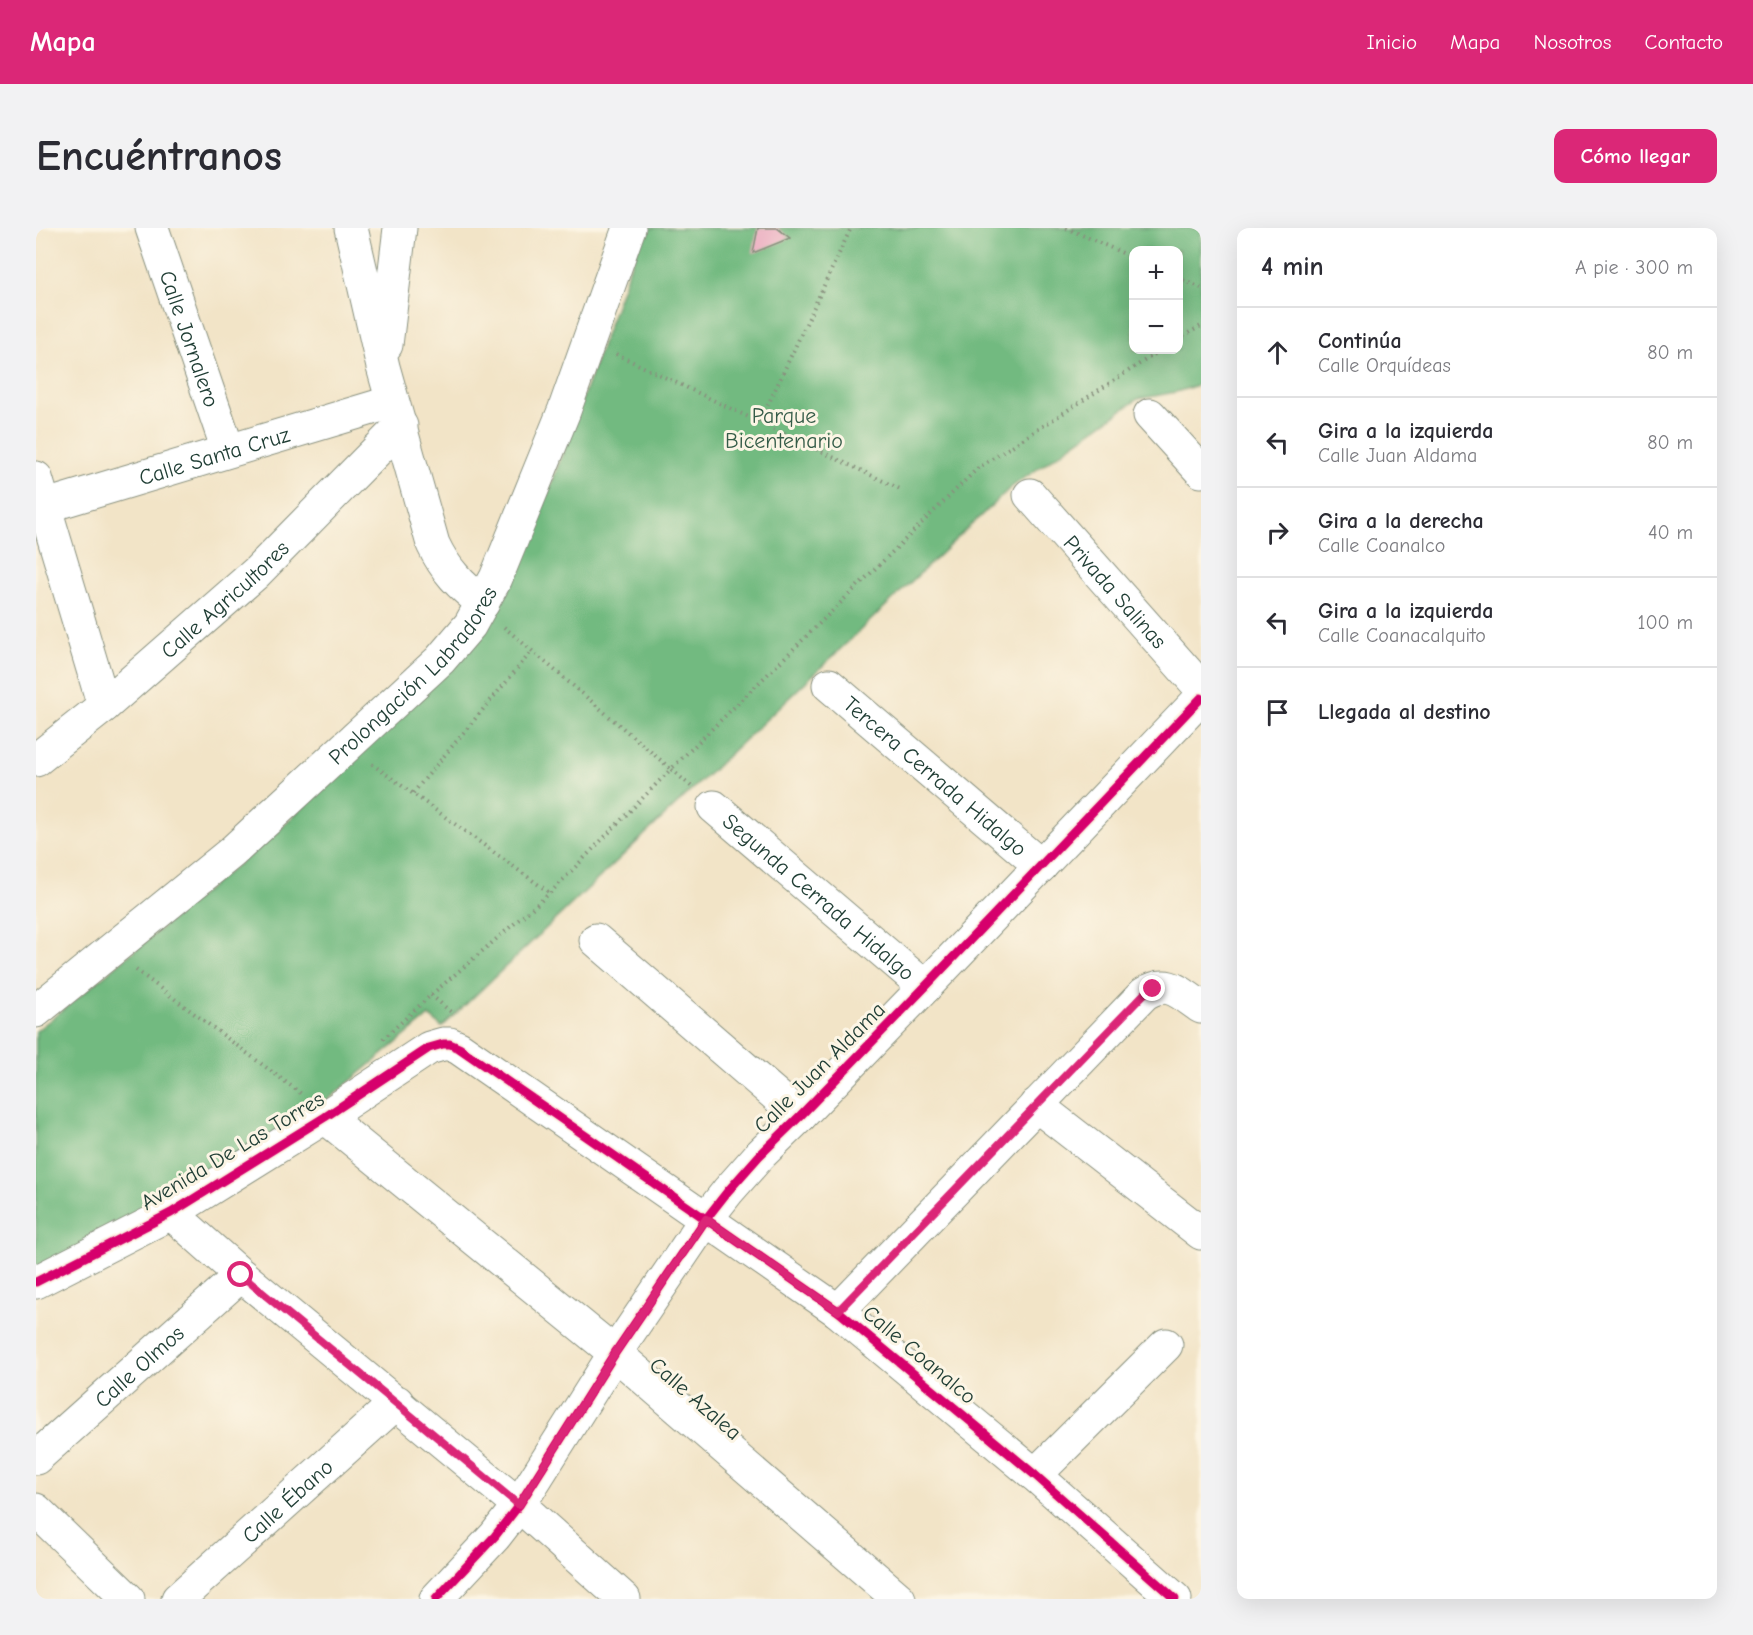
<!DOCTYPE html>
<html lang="es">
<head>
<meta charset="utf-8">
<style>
	:root { --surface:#fff; --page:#f2f2f3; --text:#2b2b33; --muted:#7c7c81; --line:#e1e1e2; --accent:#db2777 }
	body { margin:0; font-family:"Comic Neue",sans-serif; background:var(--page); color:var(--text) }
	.controls { position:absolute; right:18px; top:18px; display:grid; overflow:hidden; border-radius:12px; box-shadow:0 6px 24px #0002 }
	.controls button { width:54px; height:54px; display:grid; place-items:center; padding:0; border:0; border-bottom:2px solid var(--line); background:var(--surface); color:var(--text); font:30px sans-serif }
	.stop { position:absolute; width:18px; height:18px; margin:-14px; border:4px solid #db2777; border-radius:50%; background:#fff }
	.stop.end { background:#db2777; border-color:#fff; box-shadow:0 2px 6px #0008 }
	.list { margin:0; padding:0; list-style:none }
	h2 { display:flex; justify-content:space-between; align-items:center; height:78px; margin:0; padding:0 24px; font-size:26px }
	h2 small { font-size:20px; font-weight:400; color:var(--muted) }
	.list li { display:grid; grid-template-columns:39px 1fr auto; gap:18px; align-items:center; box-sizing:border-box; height:90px; padding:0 24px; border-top:2px solid var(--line) }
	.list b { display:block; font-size:22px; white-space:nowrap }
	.list p { margin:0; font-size:20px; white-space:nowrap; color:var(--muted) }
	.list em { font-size:20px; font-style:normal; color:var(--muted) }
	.icon { flex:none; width:33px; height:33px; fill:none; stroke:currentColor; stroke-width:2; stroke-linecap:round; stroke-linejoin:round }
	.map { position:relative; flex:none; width:1165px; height:1371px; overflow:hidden; border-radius:12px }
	header { display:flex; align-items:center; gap:36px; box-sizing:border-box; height:84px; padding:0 30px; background:var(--accent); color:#fff }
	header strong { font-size:28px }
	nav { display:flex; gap:33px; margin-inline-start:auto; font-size:21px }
	.intro { display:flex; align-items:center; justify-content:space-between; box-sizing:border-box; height:144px; padding:0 36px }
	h1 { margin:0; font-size:42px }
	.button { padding:15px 27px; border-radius:12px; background:var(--accent); color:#fff; font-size:21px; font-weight:700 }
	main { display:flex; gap:36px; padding:0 36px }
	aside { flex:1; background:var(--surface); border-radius:12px; box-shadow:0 6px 24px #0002 }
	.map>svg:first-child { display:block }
</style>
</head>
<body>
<header>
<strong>Mapa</strong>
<nav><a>Inicio</a><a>Mapa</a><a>Nosotros</a><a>Contacto</a></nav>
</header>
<div class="intro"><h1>Encuéntranos</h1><a class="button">Cómo llegar</a></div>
<main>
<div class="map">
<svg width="1165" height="1371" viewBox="0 0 1165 1371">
	<rect width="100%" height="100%" fill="#fcf5e5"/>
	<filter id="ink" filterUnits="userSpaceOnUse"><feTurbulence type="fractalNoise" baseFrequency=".0167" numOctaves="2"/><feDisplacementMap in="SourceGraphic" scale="12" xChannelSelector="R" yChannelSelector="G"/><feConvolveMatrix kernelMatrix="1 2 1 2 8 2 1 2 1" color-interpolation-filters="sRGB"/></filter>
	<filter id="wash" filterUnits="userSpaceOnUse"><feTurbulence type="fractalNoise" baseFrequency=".008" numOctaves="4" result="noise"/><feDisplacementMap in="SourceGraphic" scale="24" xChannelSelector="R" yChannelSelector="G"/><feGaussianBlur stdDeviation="1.35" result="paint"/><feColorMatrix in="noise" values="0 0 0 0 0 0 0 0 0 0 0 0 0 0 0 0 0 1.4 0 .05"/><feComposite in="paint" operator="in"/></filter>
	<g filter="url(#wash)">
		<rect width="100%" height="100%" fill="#f2e4c7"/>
		<path fill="#72ba80" stroke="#487c5a" stroke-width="1.5" fill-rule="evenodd" d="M608 0H1165V156L1140 164 1102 171 974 260 406 799 393 788 282 880 132 974 0 1042V803L38 773 243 602 442 411 475 358 517 252ZM1098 22H1142V122H1098Z"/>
		<g id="blocks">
			<polygon fill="#ecb0c2" points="722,0 741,0 754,10 717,25"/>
		</g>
	</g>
	<g filter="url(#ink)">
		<use href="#blocks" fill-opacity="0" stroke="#88907e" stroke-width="1.5"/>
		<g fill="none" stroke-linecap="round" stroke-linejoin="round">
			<g stroke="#88907e" stroke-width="35">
				<g id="minor">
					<path id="s1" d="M116 0 192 222"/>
					<path d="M315 0 347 139 397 316C409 342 425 358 447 375"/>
					<polyline points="350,117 364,0"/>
					<polyline points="1114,187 1165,243"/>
					<polyline points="0,250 68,478"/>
					<path id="s2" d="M994 267 1165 460"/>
					<path id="s3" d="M0 281 356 174"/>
					<path id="s4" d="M793 457 1005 638"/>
					<path id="s5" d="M0 532 68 478 220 345 365 198"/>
					<path id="s6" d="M678 579 889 759"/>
					<polyline points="560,712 764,888"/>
					<path id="s7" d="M0 783 196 624 404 432 434 397 460 350 528 183 593 0"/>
					<polyline points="1000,877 1165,1005"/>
					<polyline points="289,889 579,1125 863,1371"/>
					<polyline points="135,985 205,1047 483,1277 588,1371"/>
					<polyline points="0,1054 135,985 289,889 393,820 407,816 414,816 423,820 802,1083 999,1247 1139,1371"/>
					<path d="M802 1083 1108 766C1132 750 1144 765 1165 779"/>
					<path id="s8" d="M0 1230 205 1047"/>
					<polyline points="999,1247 1130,1117"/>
					<polyline points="0,1282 92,1371"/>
					<path id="s9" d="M142 1371 361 1174"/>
					<polyline points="400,1371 459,1308 483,1277 579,1125 670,991 692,963 723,928 764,888 889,759 1165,470"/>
				</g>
			</g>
			<g stroke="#88907e" stroke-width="4" stroke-dasharray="1.5 4.5" stroke-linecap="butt">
				<polyline points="1030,0 1098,30"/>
				<polyline points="1142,50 1165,60"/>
				<polyline points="1142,111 1165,98"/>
				<polyline points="580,126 864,261"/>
				<polyline points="724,194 815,0"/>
				<polyline points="468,399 635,541 942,240 1125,122"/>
				<polyline points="336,536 514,665"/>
				<polyline points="377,565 496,423"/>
				<polyline points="100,742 267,867"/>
				<polyline points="395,767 415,784"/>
				<polyline points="347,811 395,767 514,665 635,541 657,560"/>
			</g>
			<use href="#minor" stroke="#fff" stroke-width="33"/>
			<g stroke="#fcf5e5" stroke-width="13">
				<g id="cycleway">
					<polyline points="0,1054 135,985 289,889 393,820 407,816 414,816 423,820 802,1083 999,1247 1139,1371"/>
					<polyline points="400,1371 459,1308 483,1277 579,1125 670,991 692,963 723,928 764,888 889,759 1165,470"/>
				</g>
			</g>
			<use href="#cycleway" stroke="#d6006c" stroke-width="9"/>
		</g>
	</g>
	<g fill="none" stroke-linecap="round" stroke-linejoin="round" filter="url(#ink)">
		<polyline stroke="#db2777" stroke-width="8" points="205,1047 483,1277 579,1125 670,991 802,1083 1108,766 1117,761"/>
	</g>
	<g text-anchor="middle" stroke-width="6" stroke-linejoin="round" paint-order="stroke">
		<g font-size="22" fill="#1f3d34" stroke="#fcf5e5">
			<text dy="8" stroke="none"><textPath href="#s1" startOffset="117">Calle Jornalero</textPath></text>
			<text dy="8" stroke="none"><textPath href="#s3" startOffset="186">Calle Santa Cruz</textPath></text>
			<text dy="8" stroke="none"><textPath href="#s2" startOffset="129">Privada Salinas</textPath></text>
			<text dy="8" stroke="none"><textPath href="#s5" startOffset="248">Calle Agricultores</textPath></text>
			<text dy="8" stroke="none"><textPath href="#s7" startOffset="506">Prolongación Labradores</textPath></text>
			<text dy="8" stroke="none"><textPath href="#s4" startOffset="140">Tercera Cerrada Hidalgo</textPath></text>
			<text dy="8" stroke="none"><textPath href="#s6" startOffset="138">Segunda Cerrada Hidalgo</textPath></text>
			<text transform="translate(783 839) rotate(-45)" y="8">Calle Juan Aldama</text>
			<text transform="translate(196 922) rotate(-31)" y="8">Avenida De Las Torres</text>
			<text transform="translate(884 1126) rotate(40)" y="8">Calle Coanalco</text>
			<text dy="8" stroke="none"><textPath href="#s8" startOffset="138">Calle Olmos</textPath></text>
			<text transform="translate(660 1170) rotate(41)" y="8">Calle Azalea</text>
			<text dy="8" stroke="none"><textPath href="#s9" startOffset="147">Calle Ébano</textPath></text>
		</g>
		<g font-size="22" fill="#355c48" stroke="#fcf5e5">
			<text x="748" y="195">Parque<tspan x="748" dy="25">Bicentenario</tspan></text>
		</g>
	</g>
</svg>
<div class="controls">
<button>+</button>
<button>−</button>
</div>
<div class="stop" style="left:205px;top:1047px"></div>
<div class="stop end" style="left:1117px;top:761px"></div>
</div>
<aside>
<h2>4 min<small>A pie · 300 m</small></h2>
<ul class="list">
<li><svg class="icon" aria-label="ahead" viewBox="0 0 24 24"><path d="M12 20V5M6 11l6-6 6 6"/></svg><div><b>Continúa</b><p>Calle Orquídeas</p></div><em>80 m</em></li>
<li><svg class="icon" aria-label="left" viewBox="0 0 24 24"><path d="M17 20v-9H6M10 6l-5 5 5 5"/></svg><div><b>Gira a la izquierda</b><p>Calle Juan Aldama</p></div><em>80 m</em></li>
<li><svg class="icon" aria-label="right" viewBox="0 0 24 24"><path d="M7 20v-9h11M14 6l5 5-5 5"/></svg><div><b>Gira a la derecha</b><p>Calle Coanalco</p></div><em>40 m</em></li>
<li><svg class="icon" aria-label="left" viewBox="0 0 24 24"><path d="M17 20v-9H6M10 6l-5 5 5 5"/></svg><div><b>Gira a la izquierda</b><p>Calle Coanacalquito</p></div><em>100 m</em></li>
<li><svg class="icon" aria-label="arrive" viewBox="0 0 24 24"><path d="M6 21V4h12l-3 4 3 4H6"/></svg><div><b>Llegada al destino</b></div></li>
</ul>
</aside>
</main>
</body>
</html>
